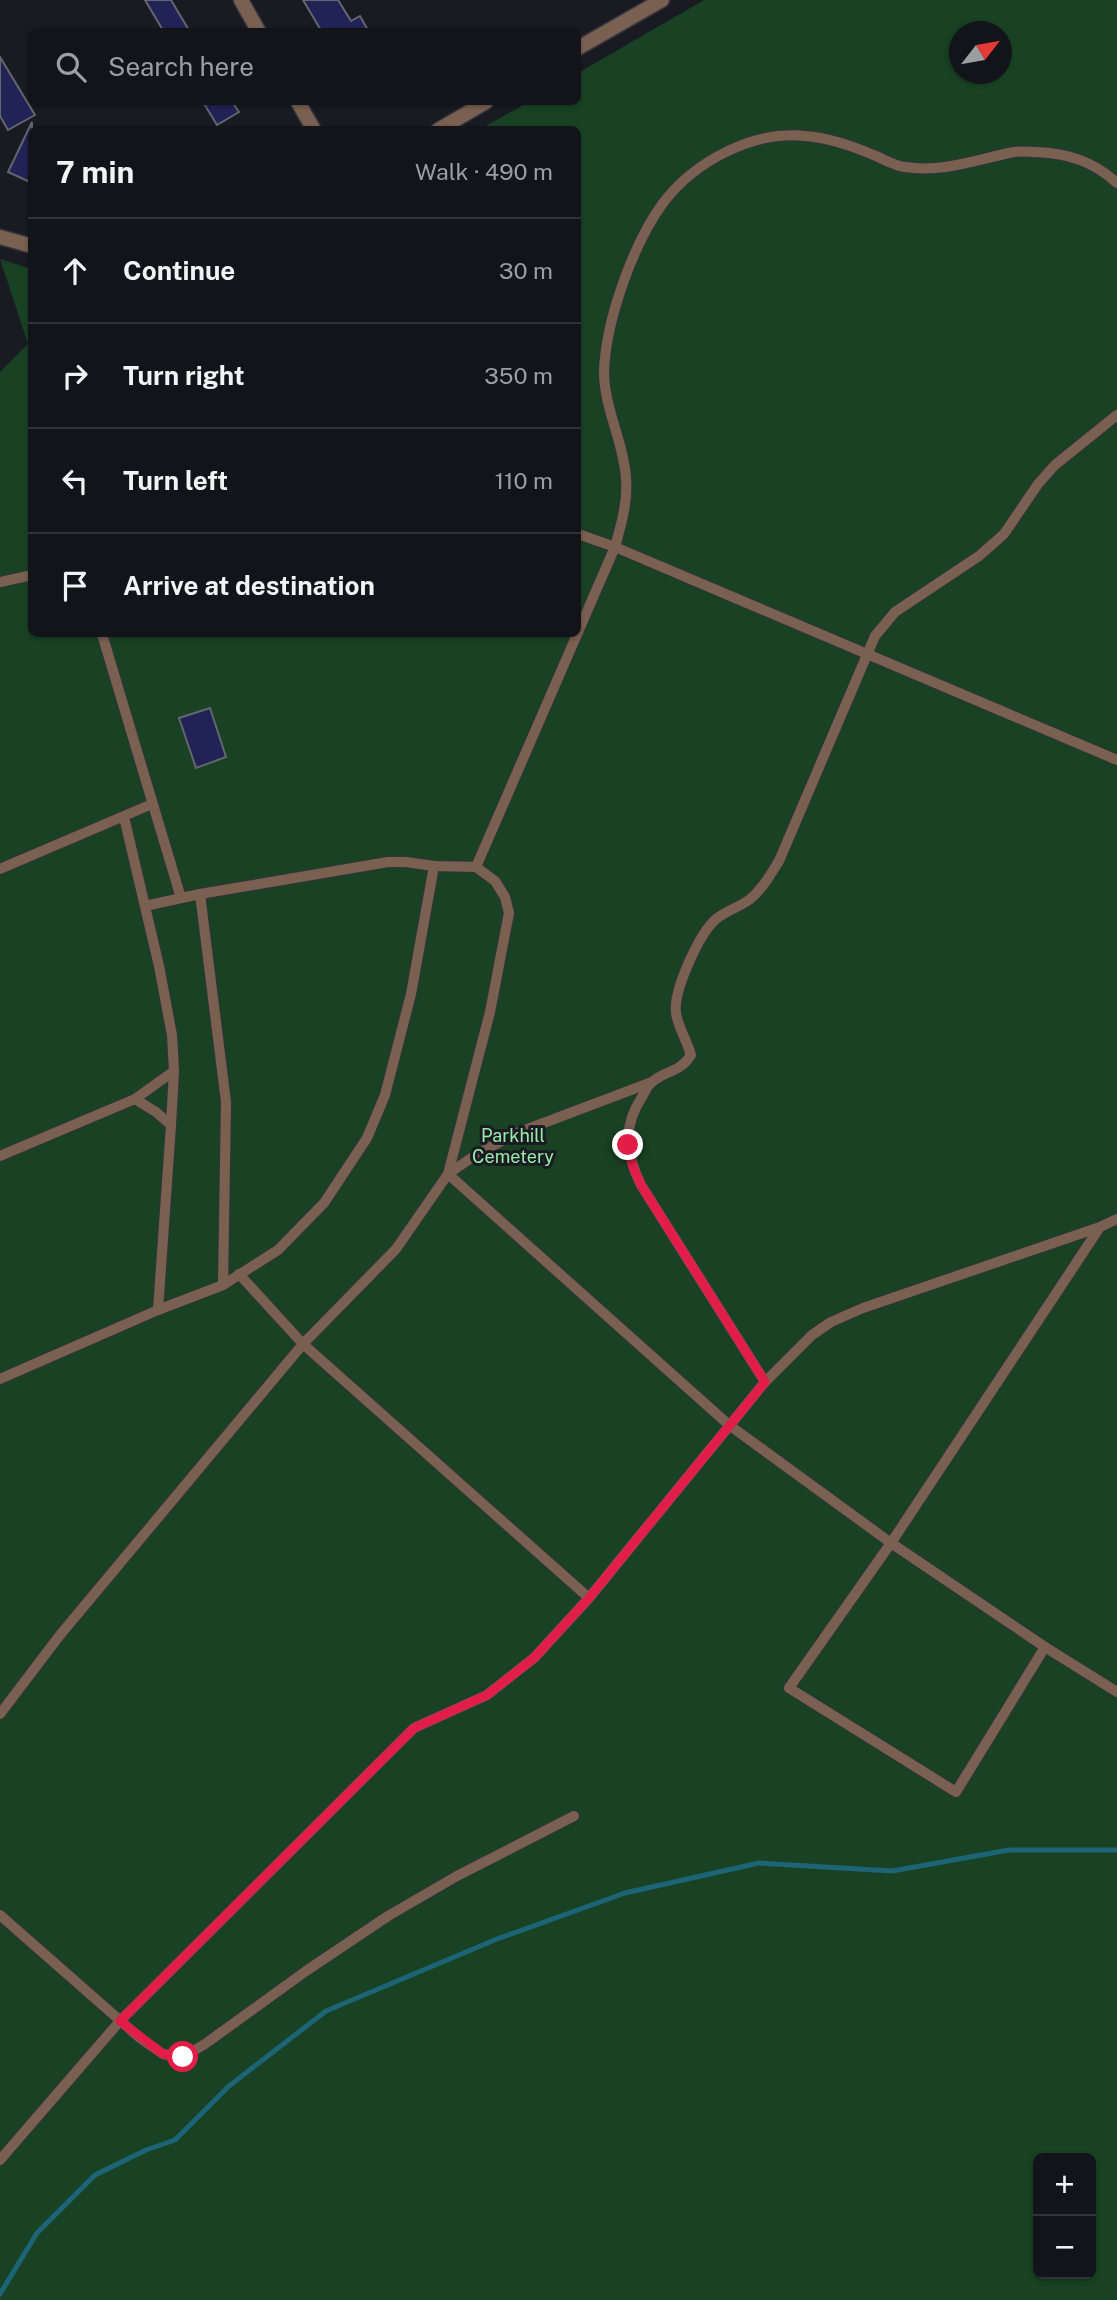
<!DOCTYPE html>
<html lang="en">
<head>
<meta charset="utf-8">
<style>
	:root { --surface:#13141a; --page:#1c1d23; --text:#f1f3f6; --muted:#9d9ea2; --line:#323339 }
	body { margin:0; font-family:"Public Sans",sans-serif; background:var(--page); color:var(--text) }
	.controls { position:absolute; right:21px; bottom:21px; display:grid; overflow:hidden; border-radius:10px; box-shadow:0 2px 5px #0004 }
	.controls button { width:63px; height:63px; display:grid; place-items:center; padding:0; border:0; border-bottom:2px solid var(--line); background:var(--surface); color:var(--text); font:35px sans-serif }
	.compass { position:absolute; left:949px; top:21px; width:63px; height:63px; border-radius:50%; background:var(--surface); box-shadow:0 2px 5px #0004; rotate:59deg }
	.stop { position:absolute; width:21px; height:21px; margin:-16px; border:5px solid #e11d48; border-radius:50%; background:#fff }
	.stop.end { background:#e11d48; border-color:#fff; box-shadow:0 2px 7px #0008 }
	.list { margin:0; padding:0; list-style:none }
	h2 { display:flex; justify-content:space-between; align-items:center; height:91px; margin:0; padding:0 28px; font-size:30px }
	h2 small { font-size:23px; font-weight:400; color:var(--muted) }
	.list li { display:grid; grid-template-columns:46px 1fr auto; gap:21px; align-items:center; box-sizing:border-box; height:105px; padding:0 28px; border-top:2px solid var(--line) }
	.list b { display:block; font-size:26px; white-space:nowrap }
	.list em { font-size:23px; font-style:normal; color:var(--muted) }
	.icon { flex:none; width:38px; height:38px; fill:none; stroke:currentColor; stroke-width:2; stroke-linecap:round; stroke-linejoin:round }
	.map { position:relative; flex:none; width:1117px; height:2300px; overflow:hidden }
	.search { position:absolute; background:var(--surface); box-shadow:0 2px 5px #0004; left:28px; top:28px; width:553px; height:77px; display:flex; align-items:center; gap:18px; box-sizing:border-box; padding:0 24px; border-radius:10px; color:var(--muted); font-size:26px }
	.panel { position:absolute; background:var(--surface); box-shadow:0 2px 5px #0004; left:28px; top:126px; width:553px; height:511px; border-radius:10px }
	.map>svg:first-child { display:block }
</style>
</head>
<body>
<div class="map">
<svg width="1117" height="2300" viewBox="0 0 1117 2300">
	<rect width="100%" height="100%" fill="#191a22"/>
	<path fill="#184223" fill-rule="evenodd" d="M704 0H1117V2300H0V372L28 344 0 259 31 269 32 634H578V130L480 129 529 102H578V73ZM960 32H1002V74H960ZM1038 2158H1091V2274H1038Z"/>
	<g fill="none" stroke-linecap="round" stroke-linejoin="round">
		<polyline stroke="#1c6476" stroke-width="5" points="0,2294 37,2233 95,2175 146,2150 175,2140 229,2086 326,2011 497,1939 625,1893 759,1863 892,1871 1009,1850 1117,1850"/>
	</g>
	<g fill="#212256" stroke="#64656f" stroke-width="2">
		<polygon points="145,0 171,0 190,32 164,32"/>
		<polygon points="303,0 338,0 351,21 360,16 369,32 322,32"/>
		<polygon points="0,57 35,115 8,130 0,116"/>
		<polygon points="203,102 232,102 239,112 217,125"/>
		<polygon points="32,122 32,183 8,172"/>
		<polygon points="210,708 226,757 196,768 179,718"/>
	</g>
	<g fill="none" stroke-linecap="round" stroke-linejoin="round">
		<g stroke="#33343c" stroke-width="12">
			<g id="service">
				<polyline points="578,534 615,547 1117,760"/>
				<polyline points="0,582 32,575"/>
				<polyline points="102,634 181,898"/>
				<polyline points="124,817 159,966 172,1035 174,1071 171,1125"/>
				<polyline points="0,869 152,804"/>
				<polyline points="200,894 226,1102 223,1285"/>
				<polyline points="145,906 200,894 388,862 406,862 434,866 476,867"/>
				<polyline points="652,1082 517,1133 477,1154 448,1174 729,1425 891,1543 1045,1647 1117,1692"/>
				<polyline points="135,1099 174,1071"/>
				<polyline points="0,1156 135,1099 156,1112 171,1125 158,1310"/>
				<polyline points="239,1274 303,1344 589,1598"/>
				<polyline points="0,1379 158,1310 223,1285 278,1250 324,1203 367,1138 385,1095 411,994 434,866"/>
				<path d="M765 1382 641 1185C626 1154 622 1127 642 1097 645 1092 647 1086 651 1083 664 1070 679 1074 691 1055 687 1041 678 1027 676 1013 673 991 699 934 716 919 726 911 739 907 749 900 762 890 770 875 779 861L875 636 895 612 979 556 1004 534 1038 484 1055 465 1117 415"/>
				<polyline points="1045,1647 956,1792 789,1688 891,1543 1100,1227 1117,1219"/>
				<path d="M0 1714 60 1635 303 1344 396 1249 448 1174 490 1012 509 913 505 897 495 881 476 867 615 547C621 525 628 502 626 479 624 442 604 409 604 371 606 320 633 244 663 203 694 162 753 130 805 136 829 138 850 145 871 154 882 158 894 166 905 167 944 173 978 159 1014 152 1021 151 1029 152 1035 152 1067 153 1093 161 1117 183"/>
				<polyline points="0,1915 140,2038 163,2054 183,2057 205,2044 306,1971 388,1916 457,1876 574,1816"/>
				<polyline points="0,2160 120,2021 414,1728 487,1695 534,1658 589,1598 765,1382 812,1335 831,1322 863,1308 1100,1227"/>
			</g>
		</g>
		<g stroke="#33343c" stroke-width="17">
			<g id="minor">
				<polyline points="241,0 259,32"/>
				<polyline points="298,102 314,130"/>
			</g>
		</g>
		<g stroke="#33343c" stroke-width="17">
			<g id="tertiary">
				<polyline points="578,48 662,0"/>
				<polyline points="438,130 486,102"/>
				<polyline points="0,237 32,246"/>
			</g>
		</g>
		<use href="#service" stroke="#7a6050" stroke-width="10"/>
		<use href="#minor" stroke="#7a6050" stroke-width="14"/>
		<use href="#tertiary" stroke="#7a6050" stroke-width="14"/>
	</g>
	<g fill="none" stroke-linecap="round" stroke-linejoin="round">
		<polyline stroke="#e11d48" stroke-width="9" points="183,2057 163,2054 120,2021 414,1728 487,1695 534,1658 589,1598 765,1382 641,1185 633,1167 628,1145"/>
	</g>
	<g text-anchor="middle" stroke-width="6" stroke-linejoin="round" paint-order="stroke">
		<g font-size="18" fill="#97eaa8" stroke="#191a22">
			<text x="513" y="1142">Parkhill<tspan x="513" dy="21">Cemetery</tspan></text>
		</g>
	</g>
</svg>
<div class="controls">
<button>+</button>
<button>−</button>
</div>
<svg class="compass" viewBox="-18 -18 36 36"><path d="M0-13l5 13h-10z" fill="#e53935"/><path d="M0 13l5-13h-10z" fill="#9d9ea2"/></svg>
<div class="stop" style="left:183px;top:2057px"></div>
<div class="stop end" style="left:628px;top:1145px"></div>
<div class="search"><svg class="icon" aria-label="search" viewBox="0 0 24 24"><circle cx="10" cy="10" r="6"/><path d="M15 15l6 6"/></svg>Search here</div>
<section class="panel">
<h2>7 min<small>Walk · 490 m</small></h2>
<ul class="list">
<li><svg class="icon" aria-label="ahead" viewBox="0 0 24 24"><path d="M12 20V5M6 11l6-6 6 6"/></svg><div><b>Continue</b></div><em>30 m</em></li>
<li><svg class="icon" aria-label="right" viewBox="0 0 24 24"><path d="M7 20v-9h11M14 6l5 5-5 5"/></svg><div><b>Turn right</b></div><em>350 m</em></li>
<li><svg class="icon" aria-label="left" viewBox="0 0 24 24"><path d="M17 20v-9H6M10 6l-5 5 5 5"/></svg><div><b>Turn left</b></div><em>110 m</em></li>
<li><svg class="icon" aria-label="arrive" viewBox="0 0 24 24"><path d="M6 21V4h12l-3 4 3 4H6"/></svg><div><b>Arrive at destination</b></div></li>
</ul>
</section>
</div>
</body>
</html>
